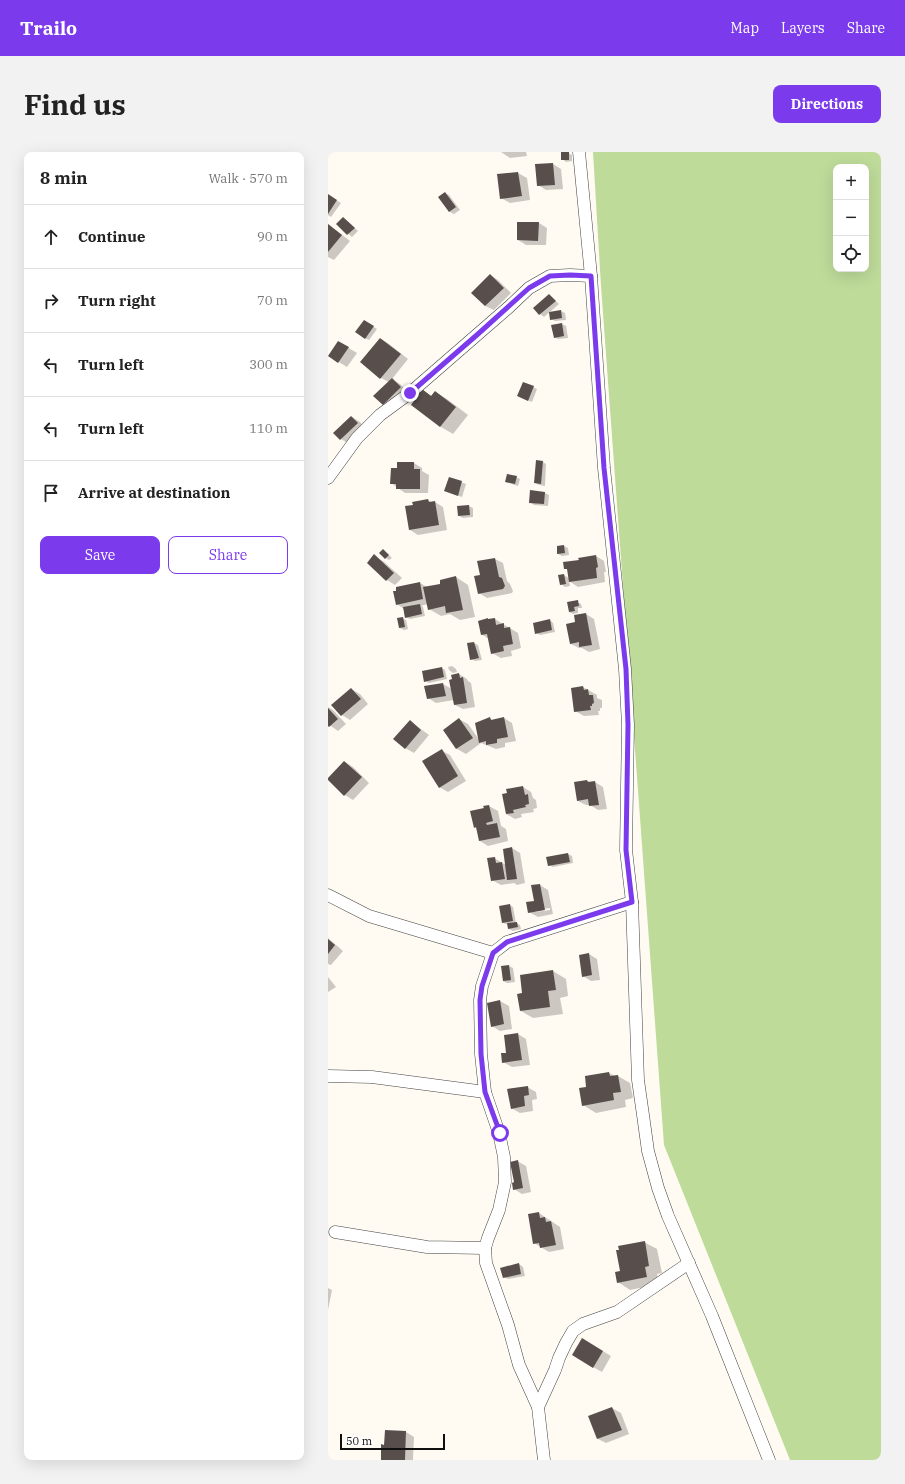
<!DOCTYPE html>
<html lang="en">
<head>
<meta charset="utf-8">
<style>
	:root { --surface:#fff; --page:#f2f2f2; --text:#222; --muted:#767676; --line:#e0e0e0; --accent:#7c3aed }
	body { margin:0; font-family:"IBM Plex Serif",serif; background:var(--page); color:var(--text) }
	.controls { position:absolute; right:12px; top:12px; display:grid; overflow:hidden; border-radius:8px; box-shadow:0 4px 16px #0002 }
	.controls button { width:36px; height:36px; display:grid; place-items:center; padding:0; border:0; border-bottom:1px solid var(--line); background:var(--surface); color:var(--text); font:20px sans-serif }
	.scale { position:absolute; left:12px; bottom:10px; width:105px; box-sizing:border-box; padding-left:4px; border:2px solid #0f0f0f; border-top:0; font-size:11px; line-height:14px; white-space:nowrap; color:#0f0f0f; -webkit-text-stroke:3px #fff; paint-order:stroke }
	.stop { position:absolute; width:12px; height:12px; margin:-9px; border:3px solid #7c3aed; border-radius:50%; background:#fff }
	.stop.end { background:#7c3aed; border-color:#fff; box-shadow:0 1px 4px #0008 }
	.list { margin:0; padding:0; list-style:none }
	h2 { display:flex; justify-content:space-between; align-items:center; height:52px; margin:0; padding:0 16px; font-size:17px }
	h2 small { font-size:13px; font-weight:400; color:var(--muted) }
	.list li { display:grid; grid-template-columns:26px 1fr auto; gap:12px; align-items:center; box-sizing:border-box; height:64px; padding:0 16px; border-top:1px solid var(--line) }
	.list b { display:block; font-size:15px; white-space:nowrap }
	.list em { font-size:13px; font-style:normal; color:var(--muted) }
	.actions { display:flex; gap:8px; padding:12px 16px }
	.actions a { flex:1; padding:9px 0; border:1px solid var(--accent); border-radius:8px; text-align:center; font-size:14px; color:var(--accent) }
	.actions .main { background:var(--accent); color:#fff }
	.icon { flex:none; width:22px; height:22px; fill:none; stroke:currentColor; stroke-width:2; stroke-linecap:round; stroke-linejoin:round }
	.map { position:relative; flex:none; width:553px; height:1308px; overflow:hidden; border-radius:8px }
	header { display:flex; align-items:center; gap:24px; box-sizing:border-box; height:56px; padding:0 20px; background:var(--accent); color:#fff }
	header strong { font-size:19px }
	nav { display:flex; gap:22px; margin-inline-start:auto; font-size:14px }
	.intro { display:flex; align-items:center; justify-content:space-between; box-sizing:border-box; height:96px; padding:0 24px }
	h1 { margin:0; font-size:28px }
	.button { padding:10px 18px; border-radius:8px; background:var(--accent); color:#fff; font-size:14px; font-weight:700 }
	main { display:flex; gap:24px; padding:0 24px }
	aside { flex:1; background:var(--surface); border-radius:8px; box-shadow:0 4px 16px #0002 }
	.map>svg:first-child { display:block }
</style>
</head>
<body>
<header>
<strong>Trailo</strong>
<nav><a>Map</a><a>Layers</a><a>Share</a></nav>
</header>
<div class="intro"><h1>Find us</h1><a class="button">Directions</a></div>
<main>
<aside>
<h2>8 min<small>Walk · 570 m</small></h2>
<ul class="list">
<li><svg class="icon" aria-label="ahead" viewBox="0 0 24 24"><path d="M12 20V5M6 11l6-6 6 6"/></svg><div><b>Continue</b></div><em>90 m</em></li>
<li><svg class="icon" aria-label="right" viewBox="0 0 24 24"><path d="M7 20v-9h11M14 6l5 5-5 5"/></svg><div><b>Turn right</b></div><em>70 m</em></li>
<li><svg class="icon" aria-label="left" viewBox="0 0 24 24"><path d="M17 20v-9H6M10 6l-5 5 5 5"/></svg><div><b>Turn left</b></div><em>300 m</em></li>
<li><svg class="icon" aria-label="left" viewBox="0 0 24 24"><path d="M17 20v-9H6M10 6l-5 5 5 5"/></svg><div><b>Turn left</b></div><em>110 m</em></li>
<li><svg class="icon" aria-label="arrive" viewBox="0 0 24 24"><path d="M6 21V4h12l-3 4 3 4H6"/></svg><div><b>Arrive at destination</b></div></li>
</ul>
<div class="actions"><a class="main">Save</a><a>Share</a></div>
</aside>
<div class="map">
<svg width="553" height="1308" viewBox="0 0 553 1308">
	<rect width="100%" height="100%" fill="#fffbf2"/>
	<path fill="#bedb9a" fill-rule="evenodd" d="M265 0H553V1308H462L336 993 273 134ZM508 15H538V117H508Z"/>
	<g fill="#0003" fill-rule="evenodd">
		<polygon points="173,0 198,0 199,4 182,6"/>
		<polygon points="240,1 244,3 244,9 238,10 234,7"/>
		<polygon points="225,12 233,17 235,37 218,38 210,33"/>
		<polygon points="190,21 199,26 202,48 182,51 173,46 170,23"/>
		<polygon points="117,41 121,43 132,58 126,62 122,60 111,46"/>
		<polygon points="0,43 13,51 3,65 0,63"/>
		<polygon points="16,66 30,79 24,85 9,72"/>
		<polygon points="211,71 219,76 218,93 198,93 190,88"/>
		<polygon points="0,72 22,89 6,108 0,105"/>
		<polygon points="162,123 170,128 183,141 166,158 157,154 144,141"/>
		<polygon points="221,143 231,152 216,165 212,162 206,156"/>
		<polygon points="233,159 237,161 238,168 227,169 223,167 222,161"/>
		<polygon points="40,171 49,177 41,188 37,186"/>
		<polygon points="234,172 238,174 240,186 230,187 226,185"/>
		<polygon points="53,187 61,192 80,207 64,227 72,232 81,241 64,257 55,252 61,230 53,226"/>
		<polygon points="19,195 29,201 19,215 1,204"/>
		<polygon points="205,235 209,237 204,250 194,246"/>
		<polygon points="95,239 104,244 107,240 119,247 140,263 125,282 113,275 84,252"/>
		<polygon points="24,265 32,270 38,277 21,292 13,287"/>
		<polygon points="215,310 218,312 217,334 211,333 207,331"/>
		<polygon points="70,311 86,311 94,316 94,319 101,323 100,341 77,341 63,331 70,317"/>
		<polygon points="188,325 192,327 190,334 178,330"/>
		<polygon points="121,326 138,332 134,345 117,339"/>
		<polygon points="203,340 217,341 221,343 220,354 206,353 202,350"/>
		<polygon points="100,348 104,351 107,350 115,355 119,378 90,383 82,378 86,353"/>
		<polygon points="141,354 145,356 145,365 135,366 131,364"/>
		<polygon points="236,394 240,396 241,403 234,404 230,402 229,397"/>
		<polygon points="59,401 64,406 61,408 58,406"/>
		<polygon points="46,404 55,409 74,426 67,433 59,428 40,411"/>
		<polygon points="268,404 276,409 278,420 276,420 277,430 250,435 241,429 242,434 237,435 233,432 231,424 236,423 241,426 240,418 237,416 252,409"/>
		<polygon points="167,407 175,411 179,429 182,432 185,439 184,441 159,446 151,441 153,424"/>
		<polygon points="128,425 140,433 147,465 132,468 122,462 113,464 101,457 100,452 93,454 95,455 97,464 82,467 78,465 76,457 69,452 92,431 99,435 114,432"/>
		<polygon points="249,450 253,452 254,456 250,456 250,461 245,462 241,460"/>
		<polygon points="258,462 266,467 272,497 261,500 254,496 251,496 243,492 248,471"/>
		<polygon points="74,466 78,468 80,477 76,478 72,476"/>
		<polygon points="160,467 162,468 167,467 190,481 193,496 183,499 184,504 173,506 164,501 161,487 153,482"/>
		<polygon points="222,468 225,471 227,480 212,483 208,481"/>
		<polygon points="146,491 150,493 154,508 147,509 143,507"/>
		<polygon points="124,514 128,517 129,520 125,521 121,518 120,515"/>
		<polygon points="114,516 117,518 119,527 101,531 97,529"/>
		<polygon points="131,522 139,527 140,529 143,531 147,555 135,557 127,553 126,548 108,551 100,546 115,532 124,537 125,528"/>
		<polygon points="255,535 269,543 269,546 274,548 274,556 272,556 272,559 270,559 271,563 256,564 247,559"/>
		<polygon points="23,537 32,542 40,552 22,568 14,563"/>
		<polygon points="0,555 5,558 18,572 10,579 0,572"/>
		<polygon points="176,566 184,571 188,589 177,591 177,595 168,597 153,591 138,602 129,597 116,578 131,567 140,572 152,589 162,567 165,568"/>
		<polygon points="82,569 101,583 86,601 77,596"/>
		<polygon points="114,599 122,603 138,629 120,640 111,635"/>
		<polygon points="17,610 25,615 41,631 25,648 17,643"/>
		<polygon points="259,629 262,630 267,630 275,635 279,657 270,658 262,653 258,653 250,649"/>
		<polygon points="195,635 203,640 205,646 208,648 209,656 205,657 206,660 193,662 194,665 187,667 178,662"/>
		<polygon points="161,654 170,659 173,674 178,677 180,689 160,694 152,689 149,677 147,675 157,657"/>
		<polygon points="184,696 192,701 197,731 189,733 186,731 173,733 164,728 166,706 178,713"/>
		<polygon points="240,702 244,704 245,711 225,715 221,713 219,706"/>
		<path d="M212 733 220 738 225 762 210 765 201 760 207 750ZM222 756V758L207 760V758Z"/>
		<polygon points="182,753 185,755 188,771 192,773 193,777 185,779 181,777 181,773 175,771"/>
		<polygon points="0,786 15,799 3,813 0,812"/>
		<polygon points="261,802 269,807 272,828 263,829 255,824"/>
		<polygon points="181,814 185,816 187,830 179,831 175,829"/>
		<polygon points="225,819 238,827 240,844 232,846 235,862 205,866 193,859"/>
		<polygon points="0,825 8,835 0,840"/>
		<polygon points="172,849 181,854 184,877 172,879 164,874 160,851"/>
		<polygon points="190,882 198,887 202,913 184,915 175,910"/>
		<polygon points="281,921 287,924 290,924 302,931 305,946 297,948 298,955 268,961 255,953 260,935"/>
		<polygon points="199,935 208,940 209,947 204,948 205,959 192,961 183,956"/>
		<polygon points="189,1009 198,1014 203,1040 194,1042 186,1037"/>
		<polygon points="211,1061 232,1075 236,1097 221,1100 206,1091"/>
		<polygon points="316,1090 329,1097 334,1121 329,1122 331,1132 302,1138 290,1130 293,1119"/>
		<polygon points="191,1112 195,1115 197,1124 180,1127 176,1125"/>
		<polygon points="0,1136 4,1138 0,1158"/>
		<polygon points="263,1192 283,1204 274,1220 265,1215"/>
		<polygon points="284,1256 293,1261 301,1282 278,1291 270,1287"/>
		<polygon points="78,1280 86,1285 85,1308 54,1308 57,1294"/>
	</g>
	<g fill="#584f4c">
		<rect x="233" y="0" width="8" height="8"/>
		<polygon points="225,11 227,33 209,34 207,12"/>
		<polygon points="190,20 194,44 172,47 169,22"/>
		<polygon points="117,40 128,55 121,60 110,45"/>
		<polygon points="0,42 9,48 0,62"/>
		<polygon points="15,65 27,76 19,83 8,72"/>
		<polygon points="189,70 211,70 210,89 189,88"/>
		<polygon points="0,72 14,83 0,100"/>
		<polygon points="162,122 176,136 157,154 143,141"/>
		<polygon points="221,142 228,149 211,163 205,156"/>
		<polygon points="233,158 234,166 222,168 221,160"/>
		<polygon points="36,168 46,174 37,187 27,180"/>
		<polygon points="234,171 236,184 226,186 223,173"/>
		<polygon points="52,186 73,202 52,227 32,210"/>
		<polygon points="10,189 21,195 10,211 0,204"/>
		<polygon points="64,226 73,235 55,253 45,244"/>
		<polygon points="195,230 206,234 200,249 189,244"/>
		<polygon points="94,237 103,244 107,239 128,255 112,275 83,253"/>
		<polygon points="23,264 30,271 12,288 5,281"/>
		<polygon points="208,308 215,309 213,332 206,331"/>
		<polygon points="69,310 86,310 86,317 92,317 92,337 68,337 68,332 62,332 63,316 69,316"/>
		<polygon points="179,322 189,324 187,332 177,330"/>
		<polygon points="121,325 134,329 130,344 116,339"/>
		<polygon points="202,338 217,340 216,352 201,351"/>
		<polygon points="100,347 101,350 107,349 111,373 81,378 77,354 85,353 84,350"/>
		<polygon points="141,353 142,363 130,364 129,354"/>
		<polygon points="236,393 237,401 229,402 229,394"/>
		<polygon points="55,397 61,403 57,407 51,401"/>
		<polygon points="46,402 66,421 58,429 39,411"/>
		<polygon points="268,403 270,415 268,416 269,426 241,430 239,417 236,417 235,410 251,408 250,406"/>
		<polygon points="167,406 171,425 174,426 177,434 175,437 150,442 146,424 152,423 149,409"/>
		<polygon points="236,422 238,432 232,433 230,423"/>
		<polygon points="128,424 135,458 118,461 117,454 100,458 95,435 112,432 112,428"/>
		<polygon points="92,430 95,447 68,453 65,439 68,439 68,435"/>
		<polygon points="250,448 251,454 246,455 247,459 241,460 239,450"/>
		<polygon points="92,452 94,462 77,466 75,455"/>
		<polygon points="258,461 264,493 251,495 251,490 242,492 238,472 247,470 246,463"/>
		<polygon points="75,465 77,475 71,476 69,466"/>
		<polygon points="160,466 160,467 167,466 168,473 176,471 176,476 182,475 185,492 175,494 176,499 163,502 159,482 153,483 150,469"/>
		<polygon points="222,467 224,478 207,482 205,471"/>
		<polygon points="146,490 151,506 142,508 139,491"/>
		<polygon points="114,515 116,525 96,530 94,519"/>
		<polygon points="131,521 132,526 135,525 139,551 126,553 121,528 124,527 123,523"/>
		<polygon points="115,531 118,544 99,547 96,534"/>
		<polygon points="255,534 256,538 260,537 261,543 265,543 266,551 264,552 264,554 262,554 263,558 246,560 243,536"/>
		<polygon points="23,536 33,547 13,564 3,553"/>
		<polygon points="0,556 10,567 1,575 0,574"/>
		<polygon points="162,565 163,568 176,565 180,585 169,587 169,591 158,593 158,589 151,591 147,571"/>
		<polygon points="131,566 145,586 128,597 115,578"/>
		<polygon points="82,568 93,578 77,597 65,587"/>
		<polygon points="114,597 130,624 111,636 94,609"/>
		<polygon points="16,609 34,625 16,644 0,628 0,626"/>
		<polygon points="259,628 260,630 267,629 271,653 261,654 260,647 249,649 246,630"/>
		<polygon points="195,634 197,643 200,642 201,652 197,653 198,655 185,658 186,661 178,662 174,642 179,641 178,637"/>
		<polygon points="161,653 165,669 158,671 159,673 169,671 172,685 151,689 148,675 146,676 142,659 156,656 155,654"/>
		<polygon points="184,695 189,727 179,728 175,697"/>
		<polygon points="240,701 242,710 220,714 218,705"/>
		<polygon points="167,705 168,711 174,710 177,727 163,729 159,706"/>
		<polygon points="212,732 217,758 200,761 198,750 206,749 203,733"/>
		<polygon points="182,752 185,769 174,771 171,754"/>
		<polygon points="189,770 190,775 180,777 179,771"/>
		<polygon points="0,787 7,793 0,802"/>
		<polygon points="261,801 264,823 254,825 251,803"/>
		<polygon points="181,813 183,828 175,829 173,814"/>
		<polygon points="225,818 228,838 220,839 222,855 192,859 189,842 194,841 192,823"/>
		<polygon points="172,848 176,872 163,875 159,851"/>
		<polygon points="190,881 194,908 174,911 173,901 178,901 176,883"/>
		<polygon points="281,920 282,924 290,923 293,940 285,941 286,948 254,954 251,936 258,935 257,924"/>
		<polygon points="200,934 201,943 196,944 197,954 183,957 179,937"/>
		<polygon points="190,1008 195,1036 185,1038 184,1031 186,1030 182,1010"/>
		<polygon points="211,1060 212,1066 217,1065 218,1070 223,1069 228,1093 212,1096 211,1091 205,1092 200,1062"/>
		<polygon points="317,1089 321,1114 317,1115 319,1125 289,1131 287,1120 292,1119 288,1098 291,1098 290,1094"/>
		<polygon points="191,1111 193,1122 175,1126 172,1116"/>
		<polygon points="254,1186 275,1199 265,1216 244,1203"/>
		<polygon points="284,1255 294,1278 269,1287 260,1264"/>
		<polygon points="57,1278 78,1279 77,1308 53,1308 53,1292 56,1293"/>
	</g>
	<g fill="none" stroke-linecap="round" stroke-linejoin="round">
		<g stroke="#424242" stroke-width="13">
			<g id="street">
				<polyline points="251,0 263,124 276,316 297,517 300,573 298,698 304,750 310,928 315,963 320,999 330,1036 340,1064 384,1164 441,1308"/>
				<polyline points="0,326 29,286 52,263 82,241 181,155 201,136 222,124 242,123 263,124"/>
				<polyline points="0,743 41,764 165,801"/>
				<polyline points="0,924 44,925 157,940"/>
				<polyline points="7,1080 99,1095 157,1096"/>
				<polyline points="210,1255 227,1218 231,1206 238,1191 245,1179 255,1172 289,1160 361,1111"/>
				<polyline points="216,1308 210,1255 191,1213 180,1173 158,1111 157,1096 160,1086 171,1058 177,1030 176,1005 171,981 157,940 153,902 152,848 154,834 165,801 179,790 304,750"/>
			</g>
		</g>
		<use href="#street" stroke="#fff" stroke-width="12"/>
	</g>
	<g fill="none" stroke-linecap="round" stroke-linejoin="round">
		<polyline stroke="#7c3aed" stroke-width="5" points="82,241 150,182 201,136 222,124 242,123 263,124 276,316 298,517 300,573 298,698 304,750 179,790 165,801 154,834 152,848 153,902 157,940 172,981"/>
	</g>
</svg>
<div class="controls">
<button>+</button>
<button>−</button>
<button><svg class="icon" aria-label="locate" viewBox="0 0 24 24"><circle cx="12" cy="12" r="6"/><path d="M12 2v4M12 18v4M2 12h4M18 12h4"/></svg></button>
</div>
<div class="scale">50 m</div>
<div class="stop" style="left:172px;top:981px"></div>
<div class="stop end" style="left:82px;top:241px"></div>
</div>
</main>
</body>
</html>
